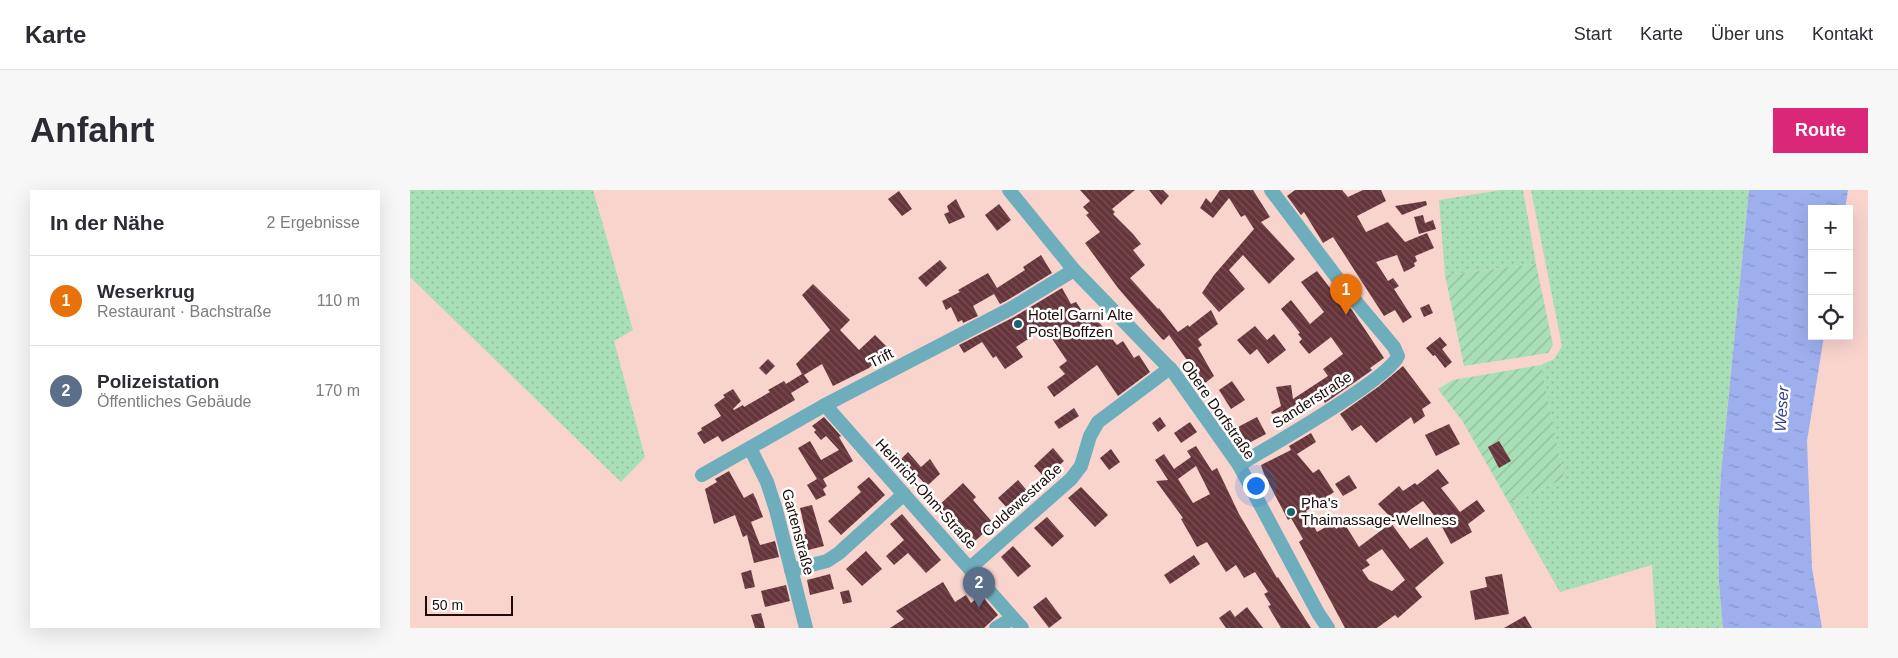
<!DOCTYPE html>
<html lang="de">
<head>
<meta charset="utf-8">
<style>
	:root { --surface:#fff; --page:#f7f7f7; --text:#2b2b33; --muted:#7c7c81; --line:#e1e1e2; --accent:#db2777 }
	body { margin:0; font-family:Arial,sans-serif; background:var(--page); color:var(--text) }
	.controls { position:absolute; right:15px; top:15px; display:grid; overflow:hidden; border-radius:0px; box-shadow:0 5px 20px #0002 }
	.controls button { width:45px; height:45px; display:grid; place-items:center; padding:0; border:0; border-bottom:1px solid var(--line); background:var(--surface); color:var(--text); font:25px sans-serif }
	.scale { position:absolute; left:15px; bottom:12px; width:88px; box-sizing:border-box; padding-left:5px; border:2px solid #1e0a07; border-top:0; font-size:14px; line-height:18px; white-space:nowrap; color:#1e0a07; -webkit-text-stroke:4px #fff; paint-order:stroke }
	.you { position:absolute; left:845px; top:295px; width:18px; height:18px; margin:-12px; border:4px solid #fff; border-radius:50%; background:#1a73e8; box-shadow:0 0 0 8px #1a73e833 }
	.badge { display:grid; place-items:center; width:32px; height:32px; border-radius:50%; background:var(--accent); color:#fff; font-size:16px; font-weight:700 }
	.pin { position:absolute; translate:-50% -41px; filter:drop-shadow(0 1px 2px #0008) }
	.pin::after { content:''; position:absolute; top:26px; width:18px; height:15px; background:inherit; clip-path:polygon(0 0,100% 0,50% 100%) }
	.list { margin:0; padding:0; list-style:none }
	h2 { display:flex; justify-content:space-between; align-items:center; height:65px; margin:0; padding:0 20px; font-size:21px }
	h2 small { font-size:16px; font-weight:400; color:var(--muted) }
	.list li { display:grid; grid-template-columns:32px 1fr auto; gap:15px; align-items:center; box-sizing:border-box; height:90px; padding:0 20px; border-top:1px solid var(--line) }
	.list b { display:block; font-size:19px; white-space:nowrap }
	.list p { margin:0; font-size:16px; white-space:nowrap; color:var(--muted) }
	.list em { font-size:16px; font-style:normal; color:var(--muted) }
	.icon { flex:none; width:28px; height:28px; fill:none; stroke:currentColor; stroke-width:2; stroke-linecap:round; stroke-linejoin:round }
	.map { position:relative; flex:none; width:1458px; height:438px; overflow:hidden; border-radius:0px }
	header { display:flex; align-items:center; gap:30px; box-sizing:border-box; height:70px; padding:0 25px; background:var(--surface); border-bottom:1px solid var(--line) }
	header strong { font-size:24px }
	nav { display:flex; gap:28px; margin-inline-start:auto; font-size:18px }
	.intro { display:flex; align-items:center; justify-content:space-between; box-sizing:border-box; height:120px; padding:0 30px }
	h1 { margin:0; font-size:35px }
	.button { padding:12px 22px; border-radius:0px; background:var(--accent); color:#fff; font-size:18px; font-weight:700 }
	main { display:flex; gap:30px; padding:0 30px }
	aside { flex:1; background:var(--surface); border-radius:0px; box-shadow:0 5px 20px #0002 }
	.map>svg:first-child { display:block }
</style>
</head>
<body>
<header>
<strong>Karte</strong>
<nav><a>Start</a><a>Karte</a><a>Über uns</a><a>Kontakt</a></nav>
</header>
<div class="intro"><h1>Anfahrt</h1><a class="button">Route</a></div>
<main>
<aside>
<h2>In der Nähe<small>2 Ergebnisse</small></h2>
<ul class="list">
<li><span class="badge" style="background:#e8710a">1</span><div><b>Weserkrug</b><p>Restaurant · Bachstraße</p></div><em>110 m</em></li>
<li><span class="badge" style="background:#5c6f8a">2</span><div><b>Polizeistation</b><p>Öffentliches Gebäude</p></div><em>170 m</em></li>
</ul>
</aside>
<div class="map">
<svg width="1458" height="438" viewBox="0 0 1458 438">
	<defs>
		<pattern id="grass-dots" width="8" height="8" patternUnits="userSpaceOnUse" patternTransform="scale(1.25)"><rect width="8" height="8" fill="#a8dfb6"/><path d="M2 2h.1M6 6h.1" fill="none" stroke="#90be9b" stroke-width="1.8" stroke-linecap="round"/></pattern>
		<pattern id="garden-furrows" width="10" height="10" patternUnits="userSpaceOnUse" patternTransform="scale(1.25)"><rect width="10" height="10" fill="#a8dfb6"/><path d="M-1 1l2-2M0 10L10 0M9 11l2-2" fill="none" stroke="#90be9b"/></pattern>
		<pattern id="water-ripples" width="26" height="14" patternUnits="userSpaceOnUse" patternTransform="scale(1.25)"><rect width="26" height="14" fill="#9eafee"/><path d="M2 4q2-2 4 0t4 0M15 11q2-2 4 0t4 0" fill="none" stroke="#8895cb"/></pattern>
		<pattern id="building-back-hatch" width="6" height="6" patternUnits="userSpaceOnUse" patternTransform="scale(1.25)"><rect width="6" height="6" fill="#65353b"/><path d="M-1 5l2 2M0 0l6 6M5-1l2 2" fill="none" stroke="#764f53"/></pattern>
	</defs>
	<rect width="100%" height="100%" fill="#f8d4cd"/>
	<g fill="url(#grass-dots)">
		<polygon points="0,0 183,0 223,140 204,151 235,267 211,292 0,87"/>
		<polygon points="1091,0 1113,0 1126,74 1035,85 1029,10"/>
		<polygon points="1121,0 1339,0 1311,284 1308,334 1309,393 1313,438 1246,438 1242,375 1150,402 1099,313 1154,289 1131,175 1144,169 1152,156"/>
	</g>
	<g fill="url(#garden-furrows)">
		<polygon points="1126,74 1143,155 1138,163 1054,176 1035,85"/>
		<polygon points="1131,175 1154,289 1099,313 1053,232 1028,199 1043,190"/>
	</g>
	<polygon fill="url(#water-ripples)" points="1339,0 1438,0 1435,19 1402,19 1402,146 1414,146 1397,251 1402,378 1412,438 1313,438 1309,393 1308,334 1311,284"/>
	<g fill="url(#building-back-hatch)" fill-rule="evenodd">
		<polygon points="670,0 725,0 702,19 705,22 703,24 723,44 731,54 723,60 735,75 720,88 748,119 749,118 768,142 778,135 779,137 801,120 808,134 788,149 792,155 788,158 804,186 794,194 759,145 754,150 752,149 708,98 675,53 690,42 676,25 679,23 673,17 680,11"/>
		<polygon points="739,0 753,0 759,6 751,15"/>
		<polygon points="810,0 843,0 860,27 851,32 885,69 859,94 833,65 819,80 835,99 809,122 792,103 804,85 844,39 835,25 831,27 819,8 803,28 790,18 796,8 801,13"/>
		<polygon points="885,0 932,0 938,7 953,0 971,0 976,11 947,26 956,42 978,32 995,52 1017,43 1024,58 1005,66 1007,71 1004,73 1005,76 1002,78 994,82 987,65 966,72 978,91 983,88 989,96 984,99 1002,127 993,133 985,120 974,126 923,47 913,53 894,22 891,25 877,6"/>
		<polygon points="489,1 502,19 492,26 478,9"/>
		<polygon points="546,9 555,27 539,34 534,24 539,22 537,16"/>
		<polygon points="1016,11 1017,15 992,25 985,16"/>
		<polygon points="589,14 601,30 587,41 575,25"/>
		<polygon points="1013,25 1015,33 1023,30 1026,39 1009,44 1004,27"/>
		<polygon points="631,65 642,83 596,111 590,114 584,104 563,116 568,126 553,133 552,130 548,132 541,117 536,120 532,111 550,102 548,100 578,83 587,98 615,80 613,77"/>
		<polygon points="530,70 537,78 516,97 508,88"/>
		<polygon points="907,81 930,111 932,109 942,120 974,168 960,178 962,180 958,183 915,213 910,204 892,214 892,217 882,219 883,224 874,226 873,221 862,224 861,222 871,216 866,197 881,195 883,209 918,186 913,179 933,164 921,147 899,164 889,152 892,149 888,144 890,143 871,119 881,110 900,134 914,122 891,92"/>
		<polygon points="403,94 440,130 430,140 449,160 465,145 482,162 475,170 471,166 459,178 423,196 412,174 394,185 399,192 381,203 385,210 312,252 308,246 294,254 287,243 292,240 291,238 311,226 304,215 315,207 313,205 323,199 331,211 323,219 324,220 333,215 334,217 360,202 358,200 374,191 376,194 392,184 386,174 420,140 392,105"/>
		<polygon points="652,98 661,114 666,112 674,124 680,121 707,155 713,151 724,168 729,165 740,182 708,206 687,175 644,207 637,197 655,184 649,177 657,171 641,147 638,149 632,140 606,157 613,167 595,179 586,166 583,168 572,152 554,163 549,155 604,127"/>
		<polygon points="1019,114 1023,123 1014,127 1010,118"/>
		<polygon points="845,136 857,150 864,144 876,160 858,174 847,159 840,165 827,150"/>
		<polygon points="1030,147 1037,155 1032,159 1042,172 1035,178 1025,165 1023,166 1016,158"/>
		<polygon points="358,169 365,176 356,185 349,178"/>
		<polygon points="993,176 1021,213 1012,219 1015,226 1004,234 1001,227 966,253 951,235 942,241 930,224 968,197"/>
		<polygon points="822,191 835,210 821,219 809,200"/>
		<polygon points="664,218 669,226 649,239 644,232"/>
		<polygon points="414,227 431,246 429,247 443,271 413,289 417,296 413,299 416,305 406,310 397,295 407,289 388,258 400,251 411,270 429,260 416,246 411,250 404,242 406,240 402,236"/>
		<polygon points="750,227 756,236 748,242 742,233"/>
		<polygon points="847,227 856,244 837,254 828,237"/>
		<polygon points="780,232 787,242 771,253 764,243"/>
		<polygon points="1039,234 1050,254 1026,266 1015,245"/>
		<path d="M901 243 906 252 887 264 903 283 909 279 924 302 896 321 907 342 923 333 926 339 934 333 949 357 981 333 1000 359 1017 347 1034 373 1005 398 1012 407 988 428 985 425 967 438H935L889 352 893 349 881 328 878 330 854 284 851 275 881 260 879 256ZM972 359 995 390 982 401 959 390 952 380 960 375 956 370Z"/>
		<polygon points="1089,251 1101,271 1089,278 1078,257"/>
		<path d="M786 256 802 281 807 278 829 324 867 388 868 387 901 438H871L858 416 861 415 854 404 858 402 845 382 834 388 826 375 816 382 797 352 787 357 771 329 773 328 746 291 758 290 745 270 754 264 764 279 781 267 777 261ZM786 276 800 304 783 313 768 289Z"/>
		<polygon points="643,258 654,271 635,288 624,276"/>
		<polygon points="701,259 710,272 699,280 690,268"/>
		<polygon points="498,262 511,277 520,269 530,284 517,296 499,277 495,280 488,272"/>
		<polygon points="1028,279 1039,293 1031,298 1050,322 1067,310 1075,321 1058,334 1062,342 1041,354 1030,333 1013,311 984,331 968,314 989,296 993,301 1005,293 1007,295"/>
		<polygon points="319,281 334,308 343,303 346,309 353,327 341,332 350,355 365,351 369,367 344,373 337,345 333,347 325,325 304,334 295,299 307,292 305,289"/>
		<polygon points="939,285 947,298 933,306 925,294"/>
		<polygon points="459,287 475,305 431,345 418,331 451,302 447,297"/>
		<polygon points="608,290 619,303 599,320 588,308"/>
		<polygon points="553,293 566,307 563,310 584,334 565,351 544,327 540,331 527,317"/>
		<polygon points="671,297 698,325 685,337 658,308"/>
		<polygon points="402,315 414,356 390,362 386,346 396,344 390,318"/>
		<polygon points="492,324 531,370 516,383 498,363 484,375 476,366 494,350 480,334"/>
		<polygon points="637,327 654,346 642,357 624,338"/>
		<polygon points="603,356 621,376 608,387 591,367"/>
		<polygon points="456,361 472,379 452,396 436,379"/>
		<polygon points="784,365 790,374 760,394 754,385"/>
		<polygon points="341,380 345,397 335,399 331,383"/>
		<polygon points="420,384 424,399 400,405 397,390"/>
		<polygon points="1092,384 1099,424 1065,430 1060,401 1077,397 1075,387"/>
		<polygon points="533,392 545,412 556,405 561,413 567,408 569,411 573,407 588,425 574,438 480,438 494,429 486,421"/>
		<polygon points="376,395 380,411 355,417 351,401"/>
		<polygon points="439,400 442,412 433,414 430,402"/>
		<polygon points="636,407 652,428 639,438 623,417"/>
		<polygon points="837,417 853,438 816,438 809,428 820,420 825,427"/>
		<polygon points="351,423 355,438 345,438 341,425"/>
		<polygon points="1115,426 1122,438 1094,438"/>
	</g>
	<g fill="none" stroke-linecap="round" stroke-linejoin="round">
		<g stroke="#6eaebc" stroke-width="14">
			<polyline points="599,0 664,80 764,183 829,275 908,423 918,438"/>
			<polyline points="415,215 612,438"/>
			<polyline points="340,258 357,292 366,320 396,438"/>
			<path d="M829 275C857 258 979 189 988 166L984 157 937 101 861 0"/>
			<polyline points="292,285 415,215 600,119 664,80"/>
			<polyline points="560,378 661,289 671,276 680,246 688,232 760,178"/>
			<polyline points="381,380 417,371 429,363 494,304"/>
			<polyline points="586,438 603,428"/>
		</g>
	</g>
	<g fill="#1a6471" stroke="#fff" stroke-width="2">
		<circle cx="608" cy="134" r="5"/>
		<circle cx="881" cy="322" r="5"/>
	</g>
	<g text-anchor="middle" stroke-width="5" stroke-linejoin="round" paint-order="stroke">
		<g font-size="15" fill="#1e0a07" stroke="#fff" text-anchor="start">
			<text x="618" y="130">Hotel Garni Alte<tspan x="618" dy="17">Post Boffzen</tspan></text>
			<text x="891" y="318">Pha's<tspan x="891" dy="17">Thaimassage-Wellness</tspan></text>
		</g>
		<g font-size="15" fill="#1e0a07" stroke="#fff">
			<text transform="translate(471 168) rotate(-27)" y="5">Trift</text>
			<text transform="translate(902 210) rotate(-33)" y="5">Sanderstraße</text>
			<text transform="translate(808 220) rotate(55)" y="5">Obere Dorfstraße</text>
			<text transform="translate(516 304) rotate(48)" y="5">Heinrich-Ohm-Straße</text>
			<text transform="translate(612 310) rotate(-42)" y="5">Coldewestraße</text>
			<text transform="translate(388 342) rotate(75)" y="5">Gartenstraße</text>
		</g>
		<g font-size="16" font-style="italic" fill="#323e88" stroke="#fff">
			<text transform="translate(1371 219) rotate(-86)" y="6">Weser</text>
		</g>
	</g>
</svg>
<div class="controls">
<button>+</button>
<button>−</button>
<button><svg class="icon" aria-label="locate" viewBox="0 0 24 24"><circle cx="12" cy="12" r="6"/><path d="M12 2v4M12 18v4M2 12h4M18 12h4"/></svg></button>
</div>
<div class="scale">50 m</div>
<div class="you"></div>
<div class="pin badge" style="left:936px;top:125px;background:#e8710a">1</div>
<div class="pin badge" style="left:569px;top:418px;background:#5c6f8a">2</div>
</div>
</main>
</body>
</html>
